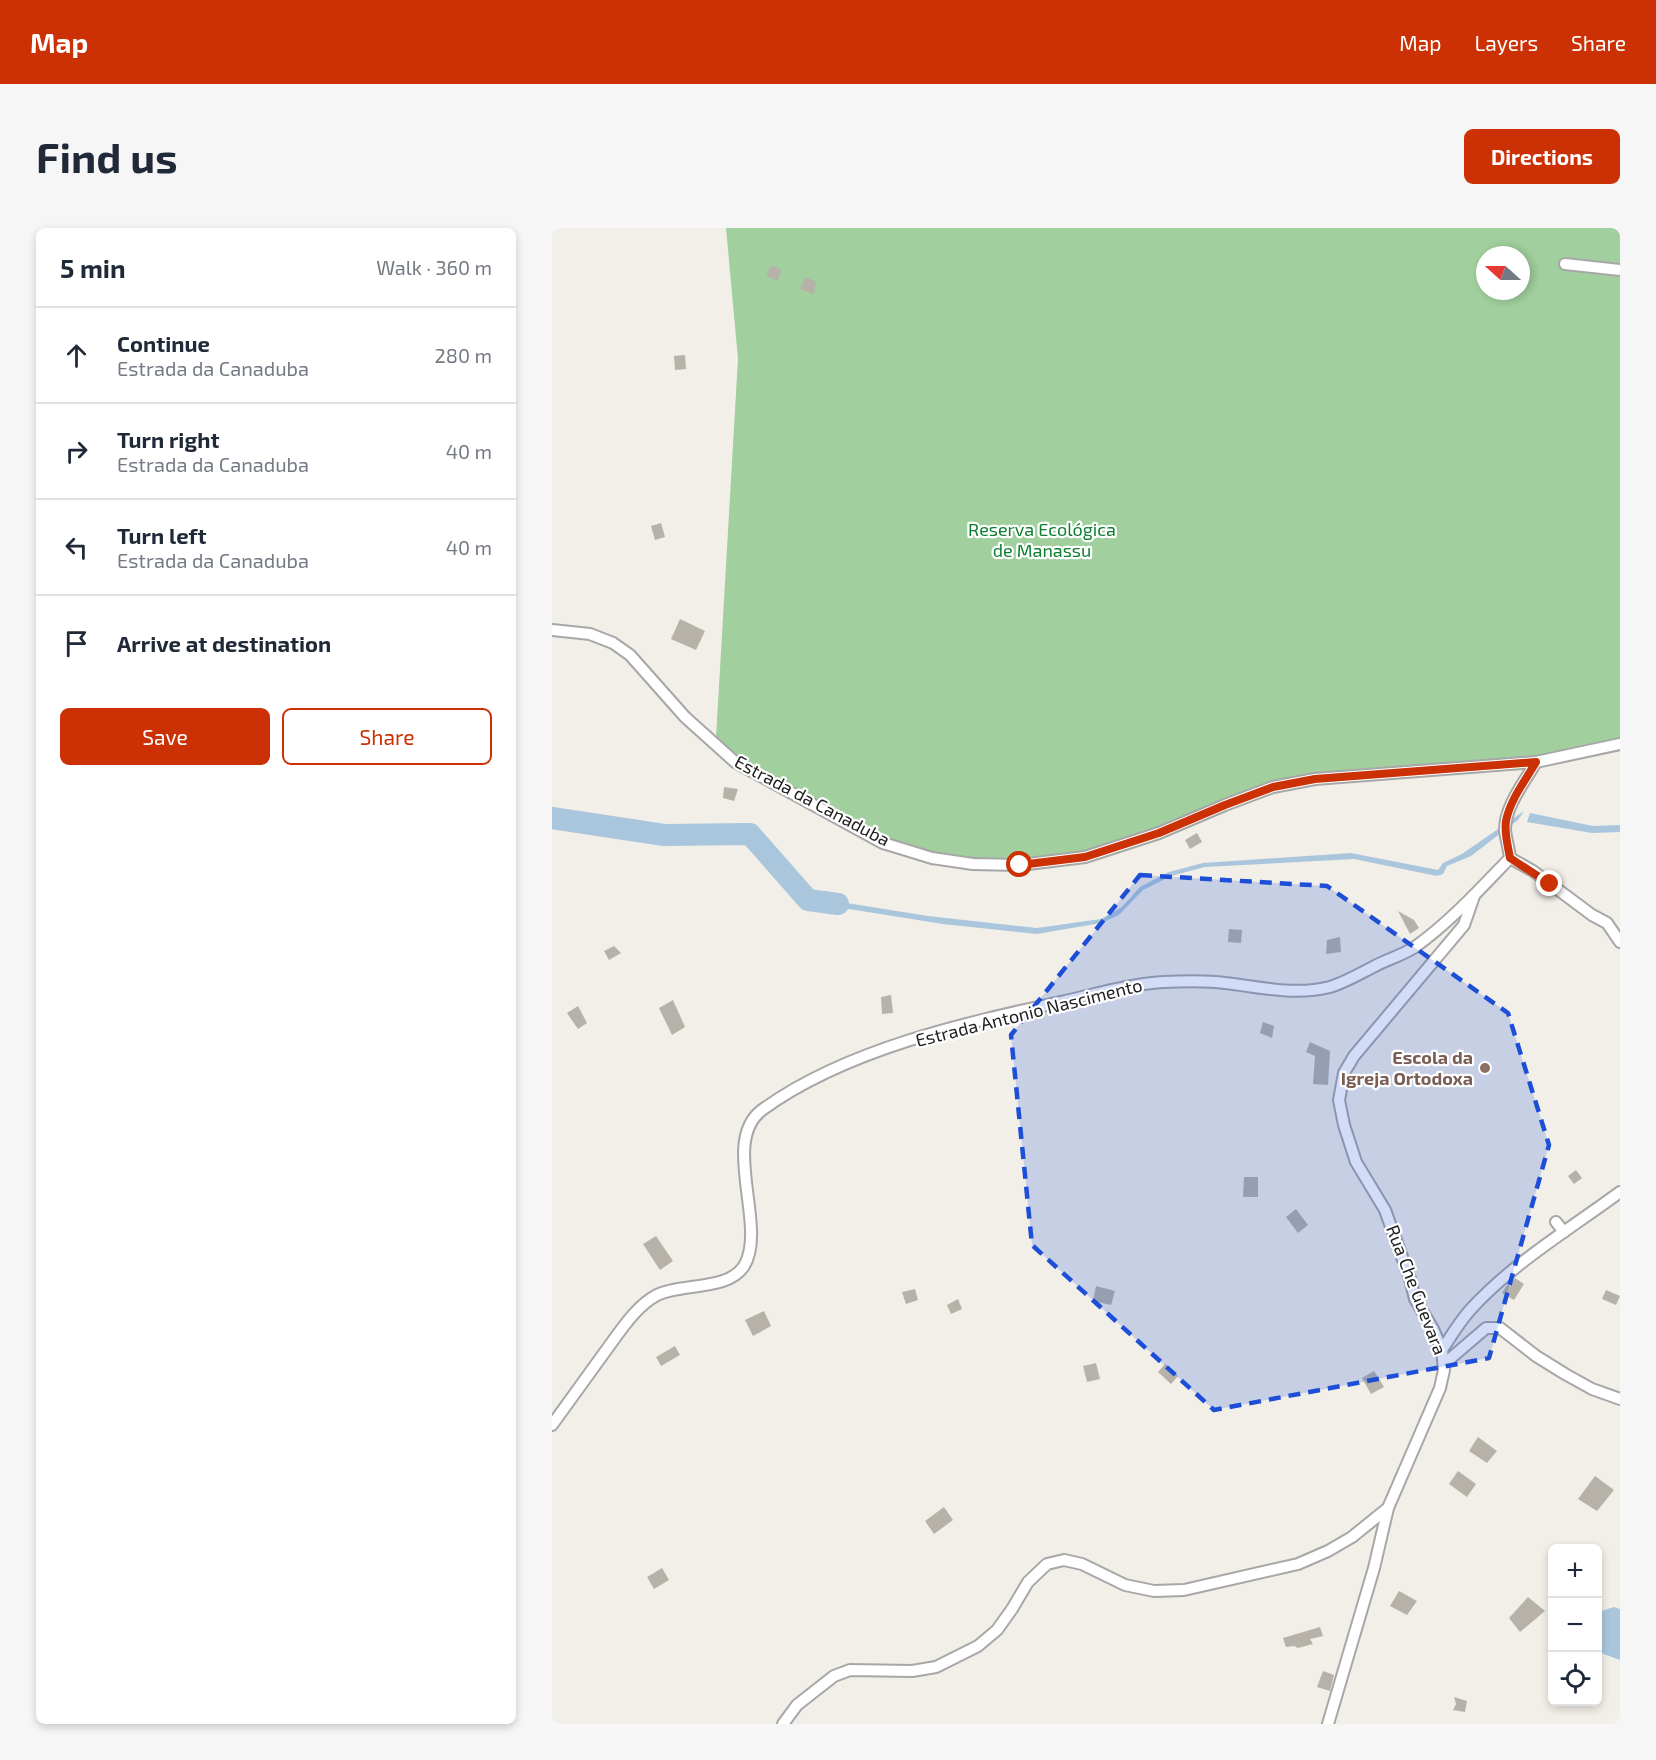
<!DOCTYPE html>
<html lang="en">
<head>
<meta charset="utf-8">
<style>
	:root { --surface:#fff; --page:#f6f6f7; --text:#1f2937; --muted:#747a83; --line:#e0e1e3; --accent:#cc3005 }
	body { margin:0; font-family:"Exo 2",sans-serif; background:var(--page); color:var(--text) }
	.controls { position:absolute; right:18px; bottom:18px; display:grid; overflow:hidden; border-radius:9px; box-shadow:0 3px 9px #0003 }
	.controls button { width:54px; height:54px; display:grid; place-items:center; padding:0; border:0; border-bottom:2px solid var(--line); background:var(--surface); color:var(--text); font:30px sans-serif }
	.compass { position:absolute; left:924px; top:18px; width:54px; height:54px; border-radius:50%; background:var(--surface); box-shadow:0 3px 9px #0003; rotate:291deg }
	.stop { position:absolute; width:18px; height:18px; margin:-14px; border:4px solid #cc3005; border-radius:50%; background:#fff }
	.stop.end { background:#cc3005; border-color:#fff; box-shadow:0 2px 6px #0008 }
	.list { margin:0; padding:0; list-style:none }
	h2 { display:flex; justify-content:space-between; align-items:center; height:78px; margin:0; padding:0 24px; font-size:26px }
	h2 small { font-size:20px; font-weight:400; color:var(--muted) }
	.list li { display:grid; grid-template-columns:39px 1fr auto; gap:18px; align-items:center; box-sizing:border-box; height:96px; padding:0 24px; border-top:2px solid var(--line) }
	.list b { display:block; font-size:22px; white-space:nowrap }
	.list p { margin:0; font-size:20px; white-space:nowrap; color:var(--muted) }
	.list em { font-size:20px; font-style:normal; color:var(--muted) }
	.actions { display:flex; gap:12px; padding:18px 24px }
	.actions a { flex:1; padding:14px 0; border:2px solid var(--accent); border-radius:9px; text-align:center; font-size:21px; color:var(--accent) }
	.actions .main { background:var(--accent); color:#fff }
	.icon { flex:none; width:33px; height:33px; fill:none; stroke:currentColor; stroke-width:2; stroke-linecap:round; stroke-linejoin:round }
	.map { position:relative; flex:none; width:1068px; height:1496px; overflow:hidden; border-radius:9px }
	header { display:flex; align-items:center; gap:36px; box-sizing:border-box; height:84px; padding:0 30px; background:var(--accent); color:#fff }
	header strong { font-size:28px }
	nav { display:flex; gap:33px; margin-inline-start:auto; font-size:21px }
	.intro { display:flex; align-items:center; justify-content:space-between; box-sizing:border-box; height:144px; padding:0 36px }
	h1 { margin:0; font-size:42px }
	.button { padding:15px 27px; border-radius:9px; background:var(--accent); color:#fff; font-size:21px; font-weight:700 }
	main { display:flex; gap:36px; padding:0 36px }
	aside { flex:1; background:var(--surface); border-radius:9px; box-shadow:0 3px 9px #0003 }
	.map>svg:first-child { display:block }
</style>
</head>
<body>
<header>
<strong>Map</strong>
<nav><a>Map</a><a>Layers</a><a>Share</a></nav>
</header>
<div class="intro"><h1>Find us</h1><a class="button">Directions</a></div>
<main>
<aside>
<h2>5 min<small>Walk · 360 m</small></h2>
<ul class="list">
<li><svg class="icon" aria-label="ahead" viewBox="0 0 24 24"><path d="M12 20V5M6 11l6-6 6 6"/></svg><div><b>Continue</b><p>Estrada da Canaduba</p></div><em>280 m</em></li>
<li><svg class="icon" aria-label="right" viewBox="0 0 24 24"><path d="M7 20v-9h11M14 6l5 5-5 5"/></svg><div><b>Turn right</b><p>Estrada da Canaduba</p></div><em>40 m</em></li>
<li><svg class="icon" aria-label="left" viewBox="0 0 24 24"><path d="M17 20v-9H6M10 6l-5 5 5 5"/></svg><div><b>Turn left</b><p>Estrada da Canaduba</p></div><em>40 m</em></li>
<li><svg class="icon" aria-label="arrive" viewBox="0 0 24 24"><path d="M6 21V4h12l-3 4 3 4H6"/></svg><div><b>Arrive at destination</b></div></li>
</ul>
<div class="actions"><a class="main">Save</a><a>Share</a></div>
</aside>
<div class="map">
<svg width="1068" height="1496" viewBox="0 0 1068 1496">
	<rect width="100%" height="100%" fill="#f1efe7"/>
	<path fill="#a1cf9d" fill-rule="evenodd" d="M174 0H1068V513L982 532 767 547 529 627 480 631 420 633 378 625 333 611 250 566 187 528 164 510 186 131ZM933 27H969V63H933Z"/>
	<g fill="#a9c6dd">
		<polygon points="972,583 966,592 919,628 895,638 891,646 885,648 802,631 653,639 619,648 591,662 567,687 549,695 485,706 391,696 253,674 257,669 376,688 485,700 549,691 570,679 588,659 617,644 651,635 799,625 886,642 891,635 910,626"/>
		<polygon points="978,585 1041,598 1068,597 1068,604 1040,605 975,594"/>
		<polygon points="1062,1379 1068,1381 1068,1432 1046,1424 1046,1384"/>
	</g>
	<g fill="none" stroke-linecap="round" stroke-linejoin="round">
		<polyline stroke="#a9c6dd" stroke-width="22" points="0,590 112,607 198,606 256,672 286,676"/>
	</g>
	<g fill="#b6b2a9">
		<polygon points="219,37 230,42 225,53 214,48"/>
		<polygon points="253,49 265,54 261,66 248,61"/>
		<polygon points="133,127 134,141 123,142 122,128"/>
		<polygon points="109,295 113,309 103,312 99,298"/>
		<polygon points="128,391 153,403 144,422 119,411"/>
		<polygon points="172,559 186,561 182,573 171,570"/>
		<polygon points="645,605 650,614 638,621 633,612"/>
		<polygon points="846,683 862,692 867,700 858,706"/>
		<polygon points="677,701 690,702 689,715 676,714"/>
		<polygon points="788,709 789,724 774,726 775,712"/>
		<polygon points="62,718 69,725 57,732 52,723"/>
		<polygon points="339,767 341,785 330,786 329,769"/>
		<polygon points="121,772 133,799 120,807 107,780"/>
		<polygon points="26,778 35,795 26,801 15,785"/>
		<polygon points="711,794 722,798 720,810 708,805"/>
		<polygon points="758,814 778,823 776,857 761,856 763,828 754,824"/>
		<polygon points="1024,942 1030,950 1022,956 1016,948"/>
		<polygon points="692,949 706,949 706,969 691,969"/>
		<polygon points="744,981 756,997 746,1005 734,989"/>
		<polygon points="104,1008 121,1033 108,1042 91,1016"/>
		<polygon points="963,1050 972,1056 962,1072 950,1065 955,1057 958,1058"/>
		<polygon points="544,1058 563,1063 559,1077 541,1073"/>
		<polygon points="363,1061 366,1072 354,1076 350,1064"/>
		<polygon points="1054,1062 1068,1068 1064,1077 1050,1071"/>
		<polygon points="406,1071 410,1081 399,1086 395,1077"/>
		<polygon points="212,1083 219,1098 201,1108 193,1092"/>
		<polygon points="123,1118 128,1127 109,1138 104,1129"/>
		<polygon points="544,1135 548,1151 535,1154 531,1138"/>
		<polygon points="613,1136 626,1148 619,1156 606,1144"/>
		<polygon points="822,1143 832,1159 819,1166 810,1150"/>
		<polygon points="926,1209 945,1223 935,1235 917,1223"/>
		<polygon points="906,1243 924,1256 915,1269 897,1256"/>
		<polygon points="1043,1248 1062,1262 1045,1283 1026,1271"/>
		<polygon points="392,1279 401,1292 382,1306 373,1293"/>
		<polygon points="110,1340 117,1352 102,1361 95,1349"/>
		<polygon points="847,1363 865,1373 855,1387 838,1378"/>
		<polygon points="976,1369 993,1383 968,1404 957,1390"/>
		<polygon points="768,1399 771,1408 758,1411 761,1416 746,1420 742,1418 734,1419 731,1410"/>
		<polygon points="771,1443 782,1447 778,1463 765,1459"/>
		<polygon points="902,1469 915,1473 913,1484 901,1482 904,1476"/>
	</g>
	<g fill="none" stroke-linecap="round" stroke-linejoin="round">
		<g stroke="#a7a7a7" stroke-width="14">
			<g id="street">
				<polyline points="1013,36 1068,42"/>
				<polyline points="0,402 38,406 61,415 78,427 133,489 183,534 331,615 380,630 421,636 468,637 533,629 607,605 673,577 721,559 763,551 984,534 1068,516"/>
				<path d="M984 534C972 555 953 578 953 602 954 611 957 621 958 630L981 643 1040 687 1055 695 1068 714"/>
				<polyline points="1004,994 1012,1004"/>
				<path d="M890 1122C899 1108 908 1093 919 1081 962 1034 1018 1001 1068 964"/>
				<polyline points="892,1136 934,1100 948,1100 984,1128 1013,1146 1040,1161 1068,1171"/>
				<path d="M0 1197C18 1172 37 1146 55 1121 69 1102 84 1078 105 1067 129 1055 176 1063 192 1038 216 999 168 913 210 882 294 821 413 795 513 773 545 766 578 756 611 754 631 753 653 752 673 755 709 759 743 768 778 759 794 754 809 745 823 738 836 731 851 727 863 719 898 694 928 661 958 630"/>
				<polyline points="231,1496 245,1477 282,1448 298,1442 360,1443 384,1439 426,1418 445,1402 460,1381 476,1354 495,1336 512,1332 530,1336 573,1357 602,1363 632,1362 746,1336 776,1323 800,1309 836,1280"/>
				<polyline points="776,1496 822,1340 836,1280 888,1160 892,1142 890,1122 881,1101 863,1071 858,1051 833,982 804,934 792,897 787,872 792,845 802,828 912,697 922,668"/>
			</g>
		</g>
		<use href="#street" stroke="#fff" stroke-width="10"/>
	</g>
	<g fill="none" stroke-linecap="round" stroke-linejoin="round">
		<path stroke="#cc3005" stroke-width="8" d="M468 637 533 629 607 605 673 577 721 559 763 551 984 534C973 553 958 572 954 593 952 605 956 618 958 630L998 656"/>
	</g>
	<path fill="#1d4ed8" fill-opacity="0.2" stroke="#1d4ed8" stroke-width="4.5" stroke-dasharray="12 8" stroke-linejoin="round" d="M588 647 775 658 956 785 997 917 937 1130 662 1182 480 1017 459 807Z"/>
	<circle fill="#8d6e63" stroke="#fff" stroke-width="2" cx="933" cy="840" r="6"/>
	<g text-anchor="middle" stroke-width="4.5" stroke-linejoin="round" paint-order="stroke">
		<g font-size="18" fill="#0e7e30" stroke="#fff">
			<text x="490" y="308">Reserva Ecológica<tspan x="490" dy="21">de Manassu</tspan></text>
		</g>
		<g font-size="18" fill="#202020" stroke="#fff">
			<text transform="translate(260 573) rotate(28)" y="6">Estrada da Canaduba</text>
			<text transform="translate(477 785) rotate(-14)" y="6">Estrada Antonio Nascimento</text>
			<text transform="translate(864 1062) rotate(69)" y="6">Rua Che Guevara</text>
		</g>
		<g font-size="18" font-weight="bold" fill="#785e54" stroke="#fff" text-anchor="end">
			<text x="921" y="836">Escola da<tspan x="921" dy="21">Igreja Ortodoxa</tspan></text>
		</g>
	</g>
</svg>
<div class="controls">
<button>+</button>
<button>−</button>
<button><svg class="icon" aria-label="locate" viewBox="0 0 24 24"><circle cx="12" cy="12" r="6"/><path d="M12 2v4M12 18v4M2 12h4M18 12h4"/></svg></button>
</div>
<svg class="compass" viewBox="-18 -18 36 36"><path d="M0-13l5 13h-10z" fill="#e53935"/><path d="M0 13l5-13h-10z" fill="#747a83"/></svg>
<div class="stop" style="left:468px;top:637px"></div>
<div class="stop end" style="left:998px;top:656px"></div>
</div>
</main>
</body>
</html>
